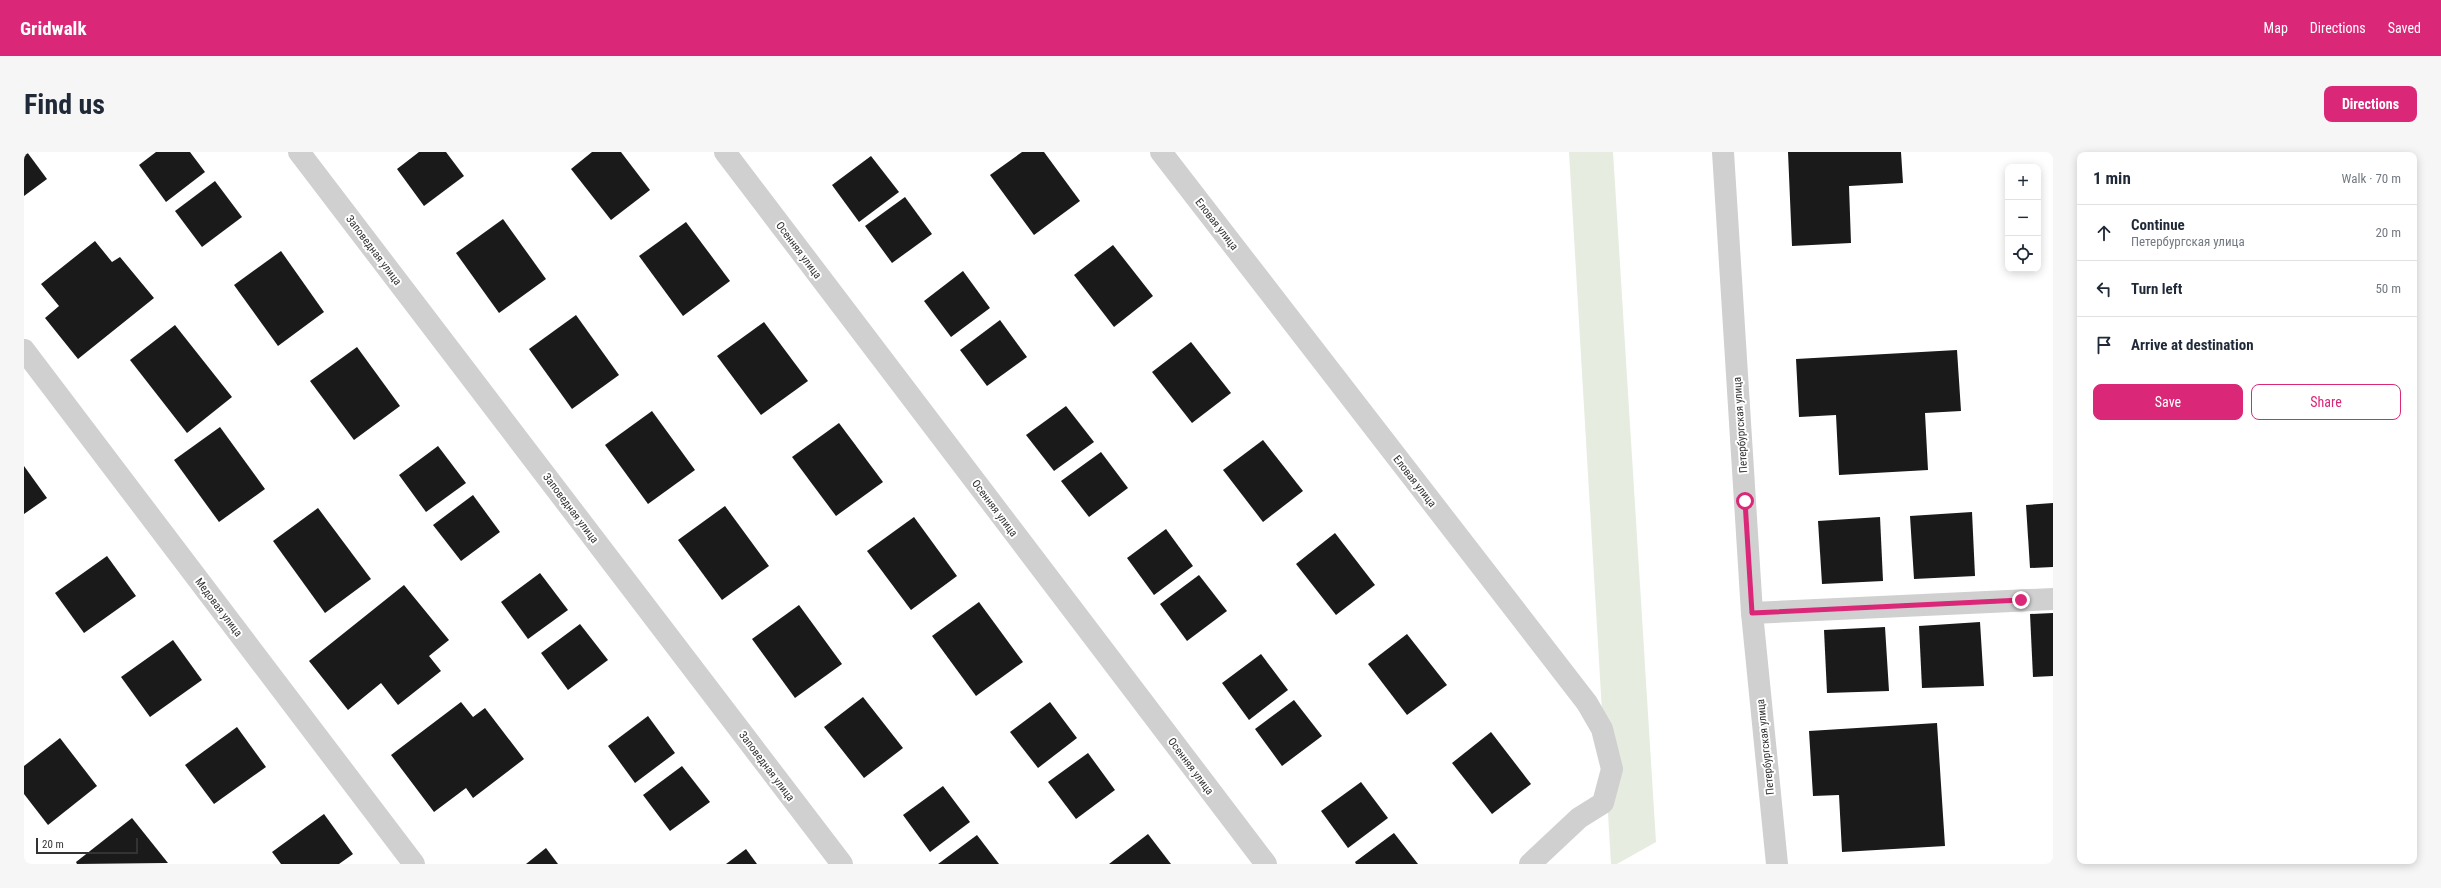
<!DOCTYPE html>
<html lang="en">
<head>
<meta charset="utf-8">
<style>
	:root { --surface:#fff; --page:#f6f6f7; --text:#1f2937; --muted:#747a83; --line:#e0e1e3; --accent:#db2777 }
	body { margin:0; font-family:"Roboto Condensed",sans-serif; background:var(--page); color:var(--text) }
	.controls { position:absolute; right:12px; top:12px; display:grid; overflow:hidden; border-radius:8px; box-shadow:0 2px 10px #0003 }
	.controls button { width:36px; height:36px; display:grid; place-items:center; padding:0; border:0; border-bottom:1px solid var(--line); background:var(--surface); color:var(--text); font:20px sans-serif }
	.scale { position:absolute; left:12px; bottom:10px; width:102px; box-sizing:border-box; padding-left:4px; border:2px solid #333; border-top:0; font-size:11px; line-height:14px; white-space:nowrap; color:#333; -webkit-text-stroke:3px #fff; paint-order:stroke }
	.stop { position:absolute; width:12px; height:12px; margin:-9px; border:3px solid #db2777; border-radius:50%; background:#fff }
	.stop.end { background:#db2777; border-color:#fff; box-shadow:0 1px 4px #0008 }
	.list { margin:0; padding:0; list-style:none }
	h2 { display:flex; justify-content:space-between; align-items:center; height:52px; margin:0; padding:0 16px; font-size:17px }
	h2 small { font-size:13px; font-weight:400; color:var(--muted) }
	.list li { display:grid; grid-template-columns:26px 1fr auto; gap:12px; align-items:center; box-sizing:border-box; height:56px; padding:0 16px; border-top:1px solid var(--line) }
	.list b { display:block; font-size:15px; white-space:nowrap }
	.list p { margin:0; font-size:13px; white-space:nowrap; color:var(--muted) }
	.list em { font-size:13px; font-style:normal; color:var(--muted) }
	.actions { display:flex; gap:8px; padding:12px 16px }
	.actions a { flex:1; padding:9px 0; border:1px solid var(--accent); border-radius:8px; text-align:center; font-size:14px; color:var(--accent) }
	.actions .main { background:var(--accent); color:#fff }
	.icon { flex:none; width:22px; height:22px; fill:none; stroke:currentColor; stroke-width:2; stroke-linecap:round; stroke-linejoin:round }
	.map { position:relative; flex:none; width:2029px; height:712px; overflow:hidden; border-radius:8px }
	header { display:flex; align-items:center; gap:24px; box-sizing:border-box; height:56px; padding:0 20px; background:var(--accent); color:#fff }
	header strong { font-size:19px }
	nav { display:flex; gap:22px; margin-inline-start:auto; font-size:14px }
	.intro { display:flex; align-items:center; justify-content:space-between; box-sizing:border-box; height:96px; padding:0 24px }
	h1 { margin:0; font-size:28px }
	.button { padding:10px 18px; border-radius:8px; background:var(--accent); color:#fff; font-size:14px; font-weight:700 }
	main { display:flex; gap:24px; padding:0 24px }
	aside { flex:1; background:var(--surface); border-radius:8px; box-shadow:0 2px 10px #0003 }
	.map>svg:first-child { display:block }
</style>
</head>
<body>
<header>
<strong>Gridwalk</strong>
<nav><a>Map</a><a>Directions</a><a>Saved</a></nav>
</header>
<div class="intro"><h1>Find us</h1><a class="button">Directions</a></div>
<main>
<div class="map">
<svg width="2029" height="712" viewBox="0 0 2029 712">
	<rect width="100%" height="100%" fill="#fff"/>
	<polygon fill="#e6ecdf" points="1545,0 1589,0 1632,690 1593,712 1587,712"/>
	<g fill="#1a1a1a">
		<polygon points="0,0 3,0 23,27 0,44"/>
		<polygon points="132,0 166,0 181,20 142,50 115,13"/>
		<polygon points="395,0 422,0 440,24 400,54 373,17"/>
		<polygon points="568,0 597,0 626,38 587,68 547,17"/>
		<polygon points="998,0 1020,0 1056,49 1010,83 966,23"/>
		<polygon points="1764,0 1877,0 1879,31 1825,34 1827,91 1768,94"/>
		<polygon points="847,4 875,40 835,70 808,33"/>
		<polygon points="191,29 218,65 178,95 151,59"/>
		<polygon points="881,45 908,82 868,111 841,74"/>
		<polygon points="479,67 522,127 475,161 432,101"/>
		<polygon points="662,70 706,129 659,164 615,104"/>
		<polygon points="71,89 88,110 96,105 130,146 54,207 21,166 35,154 17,132"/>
		<polygon points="1089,93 1129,144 1090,175 1050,123"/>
		<polygon points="257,99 300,160 254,194 210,133"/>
		<polygon points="939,119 966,156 927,185 900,149"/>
		<polygon points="552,163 595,223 548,257 505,197"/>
		<polygon points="976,168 1003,205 963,234 936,198"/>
		<polygon points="740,170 784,229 737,263 693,204"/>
		<polygon points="151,173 208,245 163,281 106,208"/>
		<polygon points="1167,190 1207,241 1168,271 1128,220"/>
		<polygon points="333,195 376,254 330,288 286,229"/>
		<polygon points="1933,198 1937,259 1901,261 1904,318 1815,323 1812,263 1775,265 1772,207"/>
		<polygon points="1042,254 1070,290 1030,319 1002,283"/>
		<polygon points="628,259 671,318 624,352 581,293"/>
		<polygon points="815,271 859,330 812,364 768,305"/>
		<polygon points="196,275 241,337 195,370 150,308"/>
		<polygon points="1239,288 1279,339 1239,370 1199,318"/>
		<polygon points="414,294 442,331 402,360 375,323"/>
		<polygon points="1077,300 1104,336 1065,365 1037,329"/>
		<polygon points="0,314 23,346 0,362"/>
		<polygon points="449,343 476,380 437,409 409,373"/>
		<polygon points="2029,351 2029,415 2006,416 2002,353"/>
		<polygon points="701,354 745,414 698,448 654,388"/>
		<polygon points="294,356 347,427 301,461 249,389"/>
		<polygon points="1948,360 1951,424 1890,427 1886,364"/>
		<polygon points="890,365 933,424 887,458 843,399"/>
		<polygon points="1856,365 1859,429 1798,432 1794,369"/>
		<polygon points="1142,377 1169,414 1130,443 1103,406"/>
		<polygon points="1311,381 1351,433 1312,463 1272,412"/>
		<polygon points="83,404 112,444 60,481 31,441"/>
		<polygon points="516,421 544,458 504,487 477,450"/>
		<polygon points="1175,423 1203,459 1163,489 1136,452"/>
		<polygon points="380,433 425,488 405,504 417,519 374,553 357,531 324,558 285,509"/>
		<polygon points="955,450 999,510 952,544 908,484"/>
		<polygon points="775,453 818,512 771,546 728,487"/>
		<polygon points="2029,461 2029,524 2009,525 2006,462"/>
		<polygon points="1956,470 1960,534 1898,536 1895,474"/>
		<polygon points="556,472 584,508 544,538 517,501"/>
		<polygon points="1861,475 1865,539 1803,541 1800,478"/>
		<polygon points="1383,482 1423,533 1383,563 1344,512"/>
		<polygon points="149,488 178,528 126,565 97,525"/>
		<polygon points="1237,502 1264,538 1225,568 1198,531"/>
		<polygon points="839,545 879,596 840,626 800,575"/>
		<polygon points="1270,548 1298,584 1258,614 1231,577"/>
		<polygon points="437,550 449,565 461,556 500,607 449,646 442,636 410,660 367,603"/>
		<polygon points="1026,550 1053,586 1014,616 986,580"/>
		<polygon points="624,564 651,601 611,631 584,594"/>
		<polygon points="1913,571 1921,694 1818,700 1815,643 1789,644 1785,579"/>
		<polygon points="213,575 242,615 190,652 161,613"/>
		<polygon points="1467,580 1507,632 1468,662 1428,611"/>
		<polygon points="36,586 73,634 24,673 0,642 0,614"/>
		<polygon points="1064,601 1091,638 1052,667 1024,630"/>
		<polygon points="658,614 686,650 646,679 619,643"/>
		<polygon points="1337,630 1364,666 1324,696 1297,659"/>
		<polygon points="919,634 946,670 906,700 879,663"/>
		<polygon points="300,662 329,702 315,712 257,712 248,700"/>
		<polygon points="108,666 144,711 53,712 52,710"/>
		<polygon points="1370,681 1394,712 1332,712 1331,710"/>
		<polygon points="1124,682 1147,712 1085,712"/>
		<polygon points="953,683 975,712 914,712"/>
		<polygon points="522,696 534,712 502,712"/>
		<polygon points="722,697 733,712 702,712"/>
	</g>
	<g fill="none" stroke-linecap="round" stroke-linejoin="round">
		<g stroke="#d0d0d0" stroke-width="22">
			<polyline points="275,0 818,712"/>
			<polyline points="701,0 1242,712"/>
			<polyline points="1137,0 1563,551 1578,577 1588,617 1579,651 1555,666 1506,712"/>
			<polyline points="1699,0 1728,461 1753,712"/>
			<polyline points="0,198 390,712"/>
			<polyline points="1728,461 2029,447"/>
		</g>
	</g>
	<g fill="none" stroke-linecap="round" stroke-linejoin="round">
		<polyline stroke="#db2777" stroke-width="5" points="1721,349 1728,461 1997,448"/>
	</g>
	<g text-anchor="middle" stroke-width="4" stroke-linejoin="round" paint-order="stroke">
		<g font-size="11" fill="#333" stroke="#fff">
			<text transform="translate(1193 72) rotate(52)" y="4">Еловая улица</text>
			<text transform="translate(350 98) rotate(53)" y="4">Заповедная улица</text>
			<text transform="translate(775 98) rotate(53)" y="4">Осенняя улица</text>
			<text transform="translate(1716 273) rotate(-94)" y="4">Петербургская улица</text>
			<text transform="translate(1391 329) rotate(52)" y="4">Еловая улица</text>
			<text transform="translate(547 356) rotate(53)" y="4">Заповедная улица</text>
			<text transform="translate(971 356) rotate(53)" y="4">Осенняя улица</text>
			<text transform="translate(195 455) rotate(53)" y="4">Медовая улица</text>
			<text transform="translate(1741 595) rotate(-96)" y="4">Петербургская улица</text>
			<text transform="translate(743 614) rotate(53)" y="4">Заповедная улица</text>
			<text transform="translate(1167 614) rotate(53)" y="4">Осенняя улица</text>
		</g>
	</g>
</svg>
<div class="controls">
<button>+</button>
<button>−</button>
<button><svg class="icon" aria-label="locate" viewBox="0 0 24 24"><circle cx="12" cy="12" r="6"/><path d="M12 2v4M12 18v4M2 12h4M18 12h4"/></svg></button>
</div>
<div class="scale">20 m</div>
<div class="stop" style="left:1721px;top:349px"></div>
<div class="stop end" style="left:1997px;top:448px"></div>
</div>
<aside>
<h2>1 min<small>Walk · 70 m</small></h2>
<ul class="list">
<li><svg class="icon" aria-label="ahead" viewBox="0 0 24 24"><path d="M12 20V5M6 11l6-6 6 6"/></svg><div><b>Continue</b><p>Петербургская улица</p></div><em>20 m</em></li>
<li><svg class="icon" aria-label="left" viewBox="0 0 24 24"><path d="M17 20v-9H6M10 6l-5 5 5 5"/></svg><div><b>Turn left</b></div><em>50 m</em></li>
<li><svg class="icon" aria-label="arrive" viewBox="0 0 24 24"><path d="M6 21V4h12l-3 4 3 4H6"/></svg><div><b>Arrive at destination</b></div></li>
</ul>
<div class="actions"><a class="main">Save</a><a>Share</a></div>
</aside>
</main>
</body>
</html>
